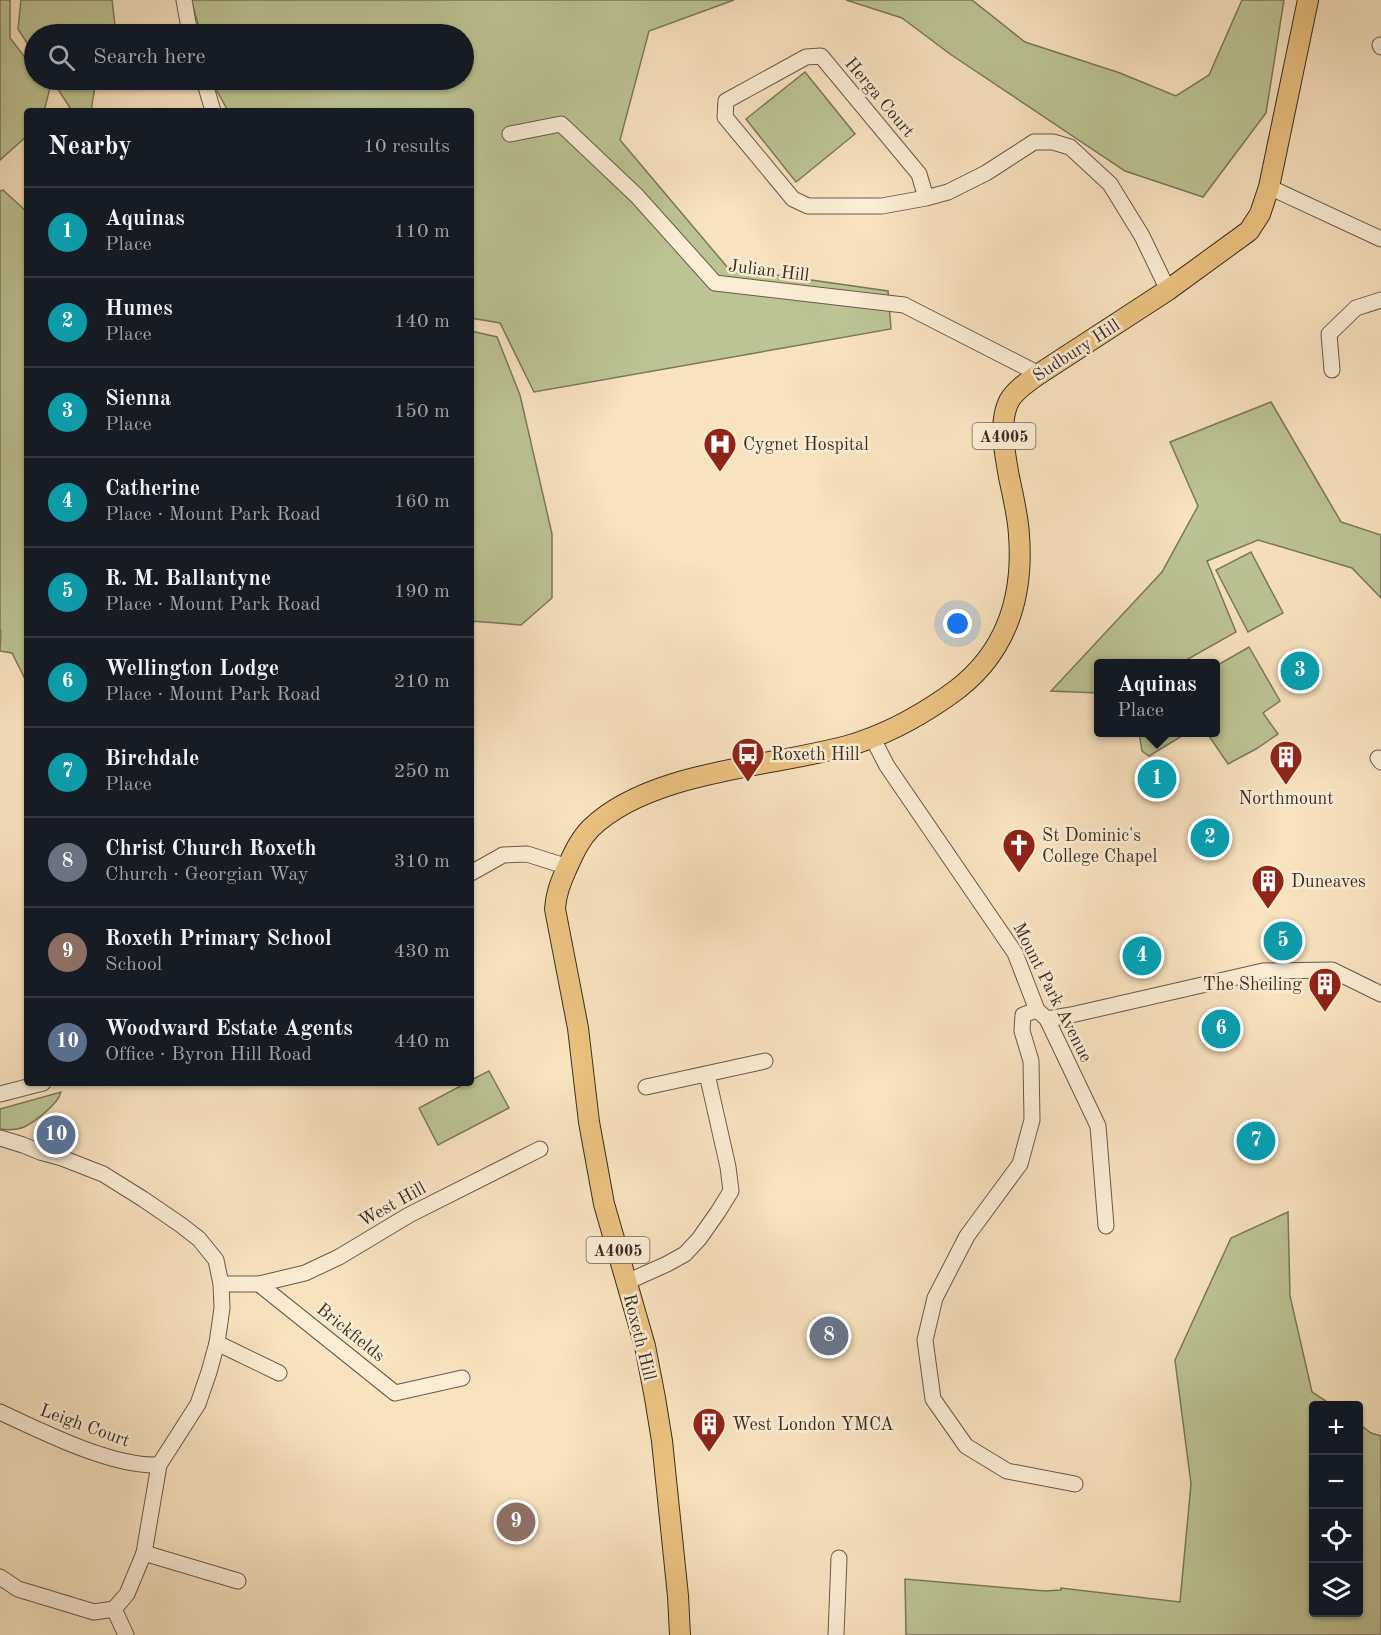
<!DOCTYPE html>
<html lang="en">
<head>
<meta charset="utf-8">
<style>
	:root { --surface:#171b24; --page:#242831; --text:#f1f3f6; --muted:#9ea1a6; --line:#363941; --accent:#c59692 }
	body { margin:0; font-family:"Old Standard TT",serif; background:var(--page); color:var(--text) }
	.controls { position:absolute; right:18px; bottom:18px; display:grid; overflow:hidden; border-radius:6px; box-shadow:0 2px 4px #0004 }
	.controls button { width:54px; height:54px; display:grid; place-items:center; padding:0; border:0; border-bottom:2px solid var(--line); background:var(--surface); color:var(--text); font:30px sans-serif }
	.you { position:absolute; left:958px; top:624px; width:21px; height:21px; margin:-15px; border:4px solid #fff; border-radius:50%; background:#1a73e8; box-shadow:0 0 0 9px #1a73e833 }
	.badge { display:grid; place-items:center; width:39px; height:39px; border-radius:50%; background:var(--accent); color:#fff; font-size:20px; font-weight:700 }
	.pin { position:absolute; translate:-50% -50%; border:3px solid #fff; box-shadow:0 2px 6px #0006 }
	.popup { position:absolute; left:1094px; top:659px; width:126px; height:78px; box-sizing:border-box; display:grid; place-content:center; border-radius:6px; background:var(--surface); filter:drop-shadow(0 2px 4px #0005); font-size:20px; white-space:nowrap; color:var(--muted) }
	.popup b { font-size:22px; color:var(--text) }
	.popup::after { content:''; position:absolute; left:50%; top:100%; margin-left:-12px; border:12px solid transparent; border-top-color:var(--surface) }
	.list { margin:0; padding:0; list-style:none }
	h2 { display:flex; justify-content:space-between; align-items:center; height:78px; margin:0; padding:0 24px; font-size:26px }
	h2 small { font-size:20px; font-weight:400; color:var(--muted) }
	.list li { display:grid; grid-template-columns:39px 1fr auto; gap:18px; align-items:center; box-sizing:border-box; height:90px; padding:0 24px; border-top:2px solid var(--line) }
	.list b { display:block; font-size:22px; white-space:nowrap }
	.list p { margin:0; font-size:20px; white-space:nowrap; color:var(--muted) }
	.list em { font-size:20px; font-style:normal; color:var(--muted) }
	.icon { flex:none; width:33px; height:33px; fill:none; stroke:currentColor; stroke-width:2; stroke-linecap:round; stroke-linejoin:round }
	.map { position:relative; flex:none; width:1381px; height:1635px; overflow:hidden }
	.search { position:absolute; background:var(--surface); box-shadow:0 2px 4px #0004; left:24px; top:24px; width:450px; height:66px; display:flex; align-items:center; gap:15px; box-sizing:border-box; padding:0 21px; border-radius:33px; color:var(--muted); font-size:22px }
	.panel { position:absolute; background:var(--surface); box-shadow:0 2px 4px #0004; left:24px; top:108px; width:450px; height:978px; border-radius:6px }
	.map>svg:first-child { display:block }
</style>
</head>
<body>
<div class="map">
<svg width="1381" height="1635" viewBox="0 0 1381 1635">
	<rect width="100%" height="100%" fill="#f8e3bf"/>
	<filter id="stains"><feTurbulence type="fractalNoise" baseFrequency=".00333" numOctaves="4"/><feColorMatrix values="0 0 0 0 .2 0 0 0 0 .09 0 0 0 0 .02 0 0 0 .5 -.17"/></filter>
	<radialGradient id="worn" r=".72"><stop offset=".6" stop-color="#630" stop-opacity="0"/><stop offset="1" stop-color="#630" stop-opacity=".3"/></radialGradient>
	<g fill="#bcc493" stroke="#7a795b" stroke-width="1.5">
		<polygon points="0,0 10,0 10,38 34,69 34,80 43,80 50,88 44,111 27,111 27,136 0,160"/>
		<polygon points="21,0 112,0 116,34 34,34 34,54 18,29"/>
		<polygon points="191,0 734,0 649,31 620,140 728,268 888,291 891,329 534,392 500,323 471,318 471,111 228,111 216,89 213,80 464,80 464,34 201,34"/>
		<polygon points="846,0 972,0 1025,42 1120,73 1176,96 1209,75 1242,0 1284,0 1266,113 1203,197 1125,171 950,54 902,18"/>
		<polygon points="805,72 855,134 796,182 746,119"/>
		<polygon points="52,80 96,80 91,111 72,111"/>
		<polygon points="3,190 27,212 27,683 12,653 0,651 1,631 0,629 0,191"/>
		<polygon points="471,331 497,337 520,395 552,534 552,598 521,625 471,621"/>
		<polygon points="1271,402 1341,522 1381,535 1381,598 1352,568 1258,540 1207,561 1236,632 1181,663 1098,664 1098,693 1051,691 1162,572 1198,506 1170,442"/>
		<polygon points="1251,552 1283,613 1248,632 1216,570"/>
		<polygon points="1249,647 1280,701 1263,713 1278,734 1256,749 1228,764 1207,733 1216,732 1216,666"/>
		<polygon points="1139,733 1180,733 1182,736 1149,756 1142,751"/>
		<polygon points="489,1071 509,1108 438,1145 419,1108 466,1083 471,1083 471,1080"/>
		<path d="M61 1092C58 1104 35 1122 24 1127 17 1130 7 1130 0 1129V1109Z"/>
		<polygon points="1288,1212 1290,1296 1312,1392 1332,1405 1314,1406 1314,1612 1358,1612 1359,1424 1371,1433 1381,1436 1381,1635 906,1635 905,1579 1045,1591 1061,1590 1061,1588 1180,1602 1191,1484 1175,1360 1231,1238"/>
	</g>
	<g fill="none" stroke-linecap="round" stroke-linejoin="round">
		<g stroke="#685b4a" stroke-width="17">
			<g id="minor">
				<polyline points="184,0 190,34"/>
				<polyline points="1380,45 1381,47"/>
				<polyline points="204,80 213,111"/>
				<polyline points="510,134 561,124 637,196 715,283 904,305 1039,374"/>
				<polyline points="1269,187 1381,239"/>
				<polyline points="926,198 919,174 821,56 806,57 726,101 725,117 793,199 808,206 882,206 926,198 948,192 986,173 1034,142 1053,142 1070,147 1110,184 1142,236 1168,290"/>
				<polyline points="1332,370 1329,334 1356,308 1381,300"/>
				<polyline points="872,737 887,766 1015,953 1037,1010 1047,1019 1098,1126 1106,1226"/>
				<polyline points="1378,758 1381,762"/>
				<polyline points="471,873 503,855 527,854 568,867"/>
				<polyline points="1037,1010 1023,1015 1022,1031 1031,1061 1032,1120 1020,1164 967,1236 935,1298 925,1340 933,1399 966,1446 1007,1471 1075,1484"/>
				<polyline points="1047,1019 1071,1015 1263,971 1332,970 1381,994"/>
				<polyline points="646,1087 765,1061"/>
				<polyline points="0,1094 43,1083"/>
				<polyline points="0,1138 23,1145 40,1152 62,1158 103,1174 143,1199 181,1225 199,1239 216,1260 221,1284 222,1308 217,1343 209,1372 198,1404 159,1465 144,1553 127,1594 114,1609"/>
				<polyline points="627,1282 667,1264 685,1254 699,1239 718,1212 731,1191 728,1167 707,1074"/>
				<polyline points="221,1284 259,1284 395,1393 462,1378"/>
				<polyline points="259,1284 305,1273 339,1257 409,1215 540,1149"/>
				<polyline points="217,1343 279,1373"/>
				<path d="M0 1412C43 1432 112 1467 159 1465"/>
				<polyline points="144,1553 238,1581"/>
				<polyline points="0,1577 18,1589 94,1612 114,1609"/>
				<polyline points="114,1609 126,1635"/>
				<polyline points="836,1635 839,1558"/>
			</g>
		</g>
		<g stroke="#382e23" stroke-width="22">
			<path id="major" d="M680 1635 678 1596 662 1441 655 1398 645 1346 604 1204 589 1122 578 1028 555 909C556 894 560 884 566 870 573 855 579 840 591 828 650 771 770 767 847 746 883 736 918 717 948 696 1004 658 1024 601 1019 535 1018 516 1013 496 1009 477 1005 453 998 424 1009 401 1015 390 1029 381 1039 374L1168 290 1249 231 1260 214 1269 187 1308 0"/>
		</g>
		<use href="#minor" stroke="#faedd5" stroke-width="15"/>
		<use href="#major" stroke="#ecc280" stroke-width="20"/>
	</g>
	<defs>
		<g id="hospital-pin" transform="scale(1.725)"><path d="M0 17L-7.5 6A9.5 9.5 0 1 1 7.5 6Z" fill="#8f2418" stroke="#faedd5"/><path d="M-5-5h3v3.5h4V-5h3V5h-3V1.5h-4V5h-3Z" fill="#fff"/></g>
		<g id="bus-pin" transform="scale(1.725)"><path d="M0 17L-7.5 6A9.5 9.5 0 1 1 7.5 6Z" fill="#8f2418" stroke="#faedd5"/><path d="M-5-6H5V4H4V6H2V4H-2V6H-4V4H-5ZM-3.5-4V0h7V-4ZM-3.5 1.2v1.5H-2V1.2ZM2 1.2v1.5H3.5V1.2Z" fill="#fff"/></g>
		<g id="building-pin" transform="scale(1.725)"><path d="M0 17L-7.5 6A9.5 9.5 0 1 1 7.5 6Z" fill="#8f2418" stroke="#faedd5"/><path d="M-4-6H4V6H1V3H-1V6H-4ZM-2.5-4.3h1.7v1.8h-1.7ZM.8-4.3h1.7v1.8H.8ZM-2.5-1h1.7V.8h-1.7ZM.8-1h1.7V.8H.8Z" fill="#fff"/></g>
		<g id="church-pin" transform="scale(1.725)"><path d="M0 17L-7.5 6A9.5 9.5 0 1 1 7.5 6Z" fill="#8f2418" stroke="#faedd5"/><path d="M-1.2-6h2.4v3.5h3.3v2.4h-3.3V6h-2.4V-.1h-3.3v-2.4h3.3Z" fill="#fff"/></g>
	</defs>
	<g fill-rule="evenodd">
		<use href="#hospital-pin" x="720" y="444"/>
		<use href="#bus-pin" x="748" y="754"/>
		<use href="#building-pin" x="1286" y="757"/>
		<use href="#church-pin" x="1019" y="845"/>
		<use href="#building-pin" x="1268" y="881"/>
		<use href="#building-pin" x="1325" y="984"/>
		<use href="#building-pin" x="709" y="1424"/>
	</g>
	<g text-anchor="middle" stroke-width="5" stroke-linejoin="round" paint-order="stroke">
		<g fill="#faedd5" stroke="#726758" stroke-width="1.5">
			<rect x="972.5" y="423" width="63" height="26" rx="4.5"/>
			<rect x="586.5" y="1237" width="63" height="26" rx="4.5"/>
		</g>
		<g font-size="16" font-weight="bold" fill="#382e23">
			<text x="1004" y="442">A4005</text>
			<text x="618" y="1256">A4005</text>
		</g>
		<g font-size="18" fill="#382e23" stroke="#faedd5">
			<text transform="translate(880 97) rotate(50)" y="6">Herga Court</text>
			<text transform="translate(769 270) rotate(7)" y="6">Julian Hill</text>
			<text transform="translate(1076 350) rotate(-33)" y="6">Sudbury Hill</text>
			<text transform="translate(1053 992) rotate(63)" y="6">Mount Park Avenue</text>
			<text transform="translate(392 1204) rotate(-29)" y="6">West Hill</text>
			<text transform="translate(351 1332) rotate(39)" y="6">Brickfields</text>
			<text transform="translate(640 1337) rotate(76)" y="6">Roxeth Hill</text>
			<text transform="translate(85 1425) rotate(20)" y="6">Leigh Court</text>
		</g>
		<g font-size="18" fill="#382e23" stroke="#faedd5" text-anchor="start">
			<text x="743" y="450">Cygnet Hospital</text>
			<text x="771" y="760">Roxeth Hill</text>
			<text x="1286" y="804" text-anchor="middle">Northmount</text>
			<text x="1042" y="841">St Dominic's<tspan x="1042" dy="21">College Chapel</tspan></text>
			<text x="1291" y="887">Duneaves</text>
			<text x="1302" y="990" text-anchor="end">The Sheiling</text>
			<text x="732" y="1430">West London YMCA</text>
		</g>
	</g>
	<rect width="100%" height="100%" filter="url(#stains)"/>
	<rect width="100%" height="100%" fill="url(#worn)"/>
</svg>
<div class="controls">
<button>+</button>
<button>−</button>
<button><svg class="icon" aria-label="locate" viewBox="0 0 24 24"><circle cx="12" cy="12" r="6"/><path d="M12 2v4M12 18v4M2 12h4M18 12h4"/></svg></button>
<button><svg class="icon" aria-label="layers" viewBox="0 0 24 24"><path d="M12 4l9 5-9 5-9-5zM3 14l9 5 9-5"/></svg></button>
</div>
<div class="you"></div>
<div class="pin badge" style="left:1157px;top:779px;background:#0f9aa8">1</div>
<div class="popup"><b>Aquinas</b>Place</div>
<div class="pin badge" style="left:1210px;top:838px;background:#0f9aa8">2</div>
<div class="pin badge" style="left:1300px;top:671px;background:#0f9aa8">3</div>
<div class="pin badge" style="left:1142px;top:956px;background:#0f9aa8">4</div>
<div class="pin badge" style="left:1283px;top:941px;background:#0f9aa8">5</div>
<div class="pin badge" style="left:1221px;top:1029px;background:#0f9aa8">6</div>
<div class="pin badge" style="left:1256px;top:1141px;background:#0f9aa8">7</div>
<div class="pin badge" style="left:829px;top:1336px;background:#6b7280">8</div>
<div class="pin badge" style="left:516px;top:1522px;background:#8d6e63">9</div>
<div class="pin badge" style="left:56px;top:1135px;background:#5c6f8a">10</div>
<div class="search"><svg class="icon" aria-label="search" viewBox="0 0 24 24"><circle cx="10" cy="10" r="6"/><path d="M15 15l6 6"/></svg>Search here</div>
<section class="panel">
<h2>Nearby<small>10 results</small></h2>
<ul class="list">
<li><span class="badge" style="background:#0f9aa8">1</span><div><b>Aquinas</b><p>Place</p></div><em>110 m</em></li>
<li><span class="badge" style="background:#0f9aa8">2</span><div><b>Humes</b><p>Place</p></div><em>140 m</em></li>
<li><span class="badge" style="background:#0f9aa8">3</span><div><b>Sienna</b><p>Place</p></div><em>150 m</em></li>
<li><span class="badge" style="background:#0f9aa8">4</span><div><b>Catherine</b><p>Place · Mount Park Road</p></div><em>160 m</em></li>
<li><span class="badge" style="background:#0f9aa8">5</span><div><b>R. M. Ballantyne</b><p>Place · Mount Park Road</p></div><em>190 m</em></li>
<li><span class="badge" style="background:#0f9aa8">6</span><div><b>Wellington Lodge</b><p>Place · Mount Park Road</p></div><em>210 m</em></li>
<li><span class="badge" style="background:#0f9aa8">7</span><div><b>Birchdale</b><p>Place</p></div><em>250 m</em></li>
<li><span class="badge" style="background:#6b7280">8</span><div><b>Christ Church Roxeth</b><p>Church · Georgian Way</p></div><em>310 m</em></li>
<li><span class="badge" style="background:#8d6e63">9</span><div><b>Roxeth Primary School</b><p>School</p></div><em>430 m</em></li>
<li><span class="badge" style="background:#5c6f8a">10</span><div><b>Woodward Estate Agents</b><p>Office · Byron Hill Road</p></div><em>440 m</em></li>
</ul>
</section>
</div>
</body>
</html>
